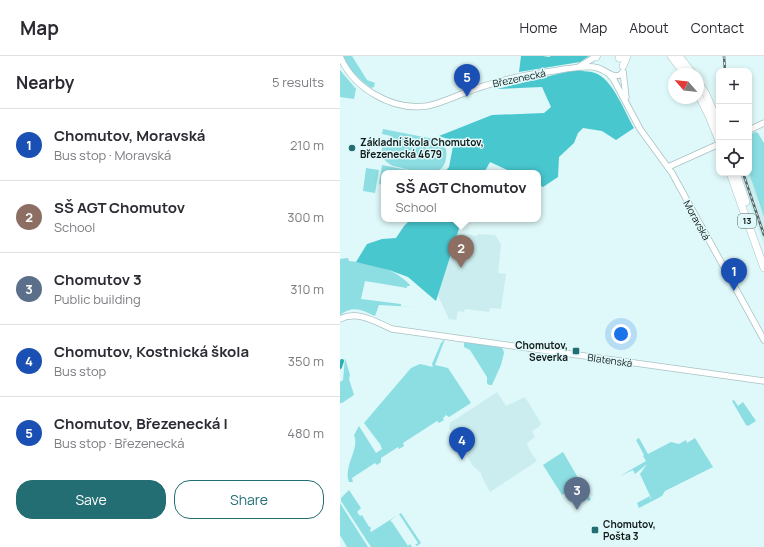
<!DOCTYPE html>
<html lang="en">
<head>
<meta charset="utf-8">
<style>
	:root { --surface:#fff; --page:#f2f2f3; --text:#2b2b33; --muted:#7c7c81; --line:#e1e1e2; --accent:#236e73 }
	body { margin:0; font-family:Manrope,sans-serif; background:var(--page); color:var(--text) }
	.controls { position:absolute; right:12px; top:12px; display:grid; overflow:hidden; border-radius:8px; box-shadow:0 2px 6px #0003 }
	.controls button { width:36px; height:36px; display:grid; place-items:center; padding:0; border:0; border-bottom:1px solid var(--line); background:var(--surface); color:var(--text); font:20px sans-serif }
	.compass { position:absolute; left:328px; top:12px; width:36px; height:36px; border-radius:50%; background:var(--surface); box-shadow:0 2px 6px #0003; rotate:298deg }
	.you { position:absolute; left:281px; top:278px; width:14px; height:14px; margin:-10px; border:3px solid #fff; border-radius:50%; background:#1a73e8; box-shadow:0 0 0 6px #1a73e833 }
	.badge { display:grid; place-items:center; width:26px; height:26px; border-radius:50%; background:var(--accent); color:#fff; font-size:13px; font-weight:700 }
	.pin { position:absolute; translate:-50% -33px; filter:drop-shadow(0 1px 2px #0008) }
	.pin::after { content:''; position:absolute; top:21px; width:14px; height:12px; background:inherit; clip-path:polygon(0 0,100% 0,50% 100%) }
	.popup { position:absolute; left:41px; top:114px; width:160px; height:52px; box-sizing:border-box; display:grid; place-content:center; border-radius:8px; background:var(--surface); filter:drop-shadow(0 1px 3px #0005); font-size:13px; white-space:nowrap; color:var(--muted) }
	.popup b { font-size:15px; color:var(--text) }
	.popup::after { content:''; position:absolute; left:50%; top:100%; margin-left:-8px; border:8px solid transparent; border-top-color:var(--surface) }
	.list { margin:0; padding:0; list-style:none }
	h2 { display:flex; justify-content:space-between; align-items:center; height:52px; margin:0; padding:0 16px; font-size:17px }
	h2 small { font-size:13px; font-weight:400; color:var(--muted) }
	.list li { display:grid; grid-template-columns:26px 1fr auto; gap:12px; align-items:center; box-sizing:border-box; height:72px; padding:0 16px; border-top:1px solid var(--line) }
	.list b { display:block; font-size:15px; white-space:nowrap }
	.list p { margin:0; font-size:13px; white-space:nowrap; color:var(--muted) }
	.list em { font-size:13px; font-style:normal; color:var(--muted) }
	.actions { display:flex; gap:8px; padding:12px 16px }
	.actions a { flex:1; padding:9px 0; border:1px solid var(--accent); border-radius:16px; text-align:center; font-size:14px; color:var(--accent) }
	.actions .main { background:var(--accent); color:#fff }
	.icon { flex:none; width:22px; height:22px; fill:none; stroke:currentColor; stroke-width:2; stroke-linecap:round; stroke-linejoin:round }
	.map { position:relative; flex:none; width:424px; height:491px; overflow:hidden }
	header { display:flex; align-items:center; gap:24px; box-sizing:border-box; height:56px; padding:0 20px; background:var(--surface); border-bottom:1px solid var(--line) }
	header strong { font-size:19px }
	nav { display:flex; gap:22px; margin-inline-start:auto; font-size:14px }
	main { display:flex }
	aside { flex:1; background:var(--surface) }
	.map>svg:first-child { display:block }
</style>
</head>
<body>
<header>
<strong>Map</strong>
<nav><a>Home</a><a>Map</a><a>About</a><a>Contact</a></nav>
</header>
<main>
<aside>
<h2>Nearby<small>5 results</small></h2>
<ul class="list">
<li><span class="badge" style="background:#1a4fb4">1</span><div><b>Chomutov, Moravská</b><p>Bus stop · Moravská</p></div><em>210 m</em></li>
<li><span class="badge" style="background:#8d6e63">2</span><div><b>SŠ AGT Chomutov</b><p>School</p></div><em>300 m</em></li>
<li><span class="badge" style="background:#5c6f8a">3</span><div><b>Chomutov 3</b><p>Public building</p></div><em>310 m</em></li>
<li><span class="badge" style="background:#1a4fb4">4</span><div><b>Chomutov, Kostnická škola</b><p>Bus stop</p></div><em>350 m</em></li>
<li><span class="badge" style="background:#1a4fb4">5</span><div><b>Chomutov, Březenecká I</b><p>Bus stop · Březenecká</p></div><em>480 m</em></li>
</ul>
<div class="actions"><a class="main">Save</a><a>Share</a></div>
</aside>
<div class="map">
<svg width="424" height="491" viewBox="0 0 424 491">
	<rect width="100%" height="100%" fill="#dff8f9"/>
	<g fill="#cbedef">
		<polygon points="399,117 409,117 424,161 424,188"/>
		<polygon points="113,176 137,180 138,178 155,179 161,188 158,217 166,218 161,253 150,252 149,256 125,253 124,256 118,255 116,264 109,263 83,208"/>
		<polygon points="157,336 166,350 185,341 201,367 200,370 192,375 195,381 187,387 189,393 197,405 150,436 141,419 142,418 133,410 109,372 110,367"/>
	</g>
	<g fill="#8cdee3">
		<path d="M3 0H12L27 24 35 27 34 31 31 32C19 23 9 14 3 0Z"/>
		<polygon points="0,14 16,33 14,43 0,41"/>
		<path d="M43 73 109 86 108 90H103L106 93C110 129 73 114 53 110 37 102 39 90 51 80L42 78Z"/>
		<polygon points="415,76 418,77 424,87 424,161 409,117 409,79"/>
		<polygon points="42,109 83,117 44,117 44,129 39,128"/>
		<polygon points="26,112 39,114 35,137 23,135"/>
		<path d="M8 202 9 205C30 207 55 212 70 229V230H67V232L25 225 21 243 61 248V250L76 251 39 249 35 260C21 254 14 249 0 259V203Z"/>
		<path d="M105 283 95 309 108 312 131 347 109 361 106 359 103 362 104 364 99 367 97 365 63 387 64 390 59 393 58 391 41 402V406L37 409 35 407 12 422 13 426H9C3 410 20 393 14 379L19 370 36 397 42 393 40 388 24 367 71 312 80 308 93 311 92 308 101 287Z"/>
		<polygon points="126,286 158,289 163,293 164,297 161,309 152,329 149,329 147,327 147,321 130,294 124,291 124,287"/>
		<polygon points="5,302 10,319 9,323 14,339 2,347 0,347 0,326 3,324"/>
		<polygon points="394,344 398,350 403,346 416,365 408,370 406,369 392,345"/>
		<polygon points="299,382 308,398 331,386 339,388 346,384 347,387 355,382 373,411 325,435 322,440 299,452 297,447 310,440 310,443 311,442 300,418 307,408 295,418 293,414 280,420 306,405 303,400 304,399 296,384"/>
		<polygon points="223,396 251,444 248,445 238,427 222,439 203,409"/>
		<polygon points="9,434 21,452 17,456 20,460 22,459 29,471 30,470 31,473 30,474 31,476 61,457 81,487 77,490 75,489 78,487 59,458 51,464 50,465 52,466 68,490 70,488 72,491 31,491 1,445 1,442"/>
		<polygon points="0,447 28,491 7,491 0,479"/>
	</g>
	<g fill="#49c7cf">
		<polygon points="181,0 203,0 209,1 211,0 249,0 240,6 179,16"/>
		<path d="M234 14C240 15 249 15 255 17 273 23 285 57 294 72L276 84 262 75 243 72 238 77 234 87 219 101 218 121 203 131 198 128V117H174L150 106 144 117H104L109 111 114 85 99 80 152 59 204 57 211 51 202 31 157 33Z"/>
		<polygon points="71,163 122,163 96,245 68,221 49,214 16,206 27,188 42,183 56,182 64,170"/>
	</g>
	<g fill="none" stroke-linecap="round" stroke-linejoin="round">
		<polyline stroke="#2ab1b8" stroke-width="4" points="0,311 2,305"/>
		<g stroke="#aac2c3" stroke-width="7">
			<g id="secondary">
				<path d="M0 0C13 32 52 55 87 50 107 46 125 35 144 30 154 27 164 24 174 22 190 18 208 16 225 13 235 12 247 9 258 12 266 14 271 22 280 19L283 16"/>
				<polyline points="240,10 257,0"/>
				<polyline points="283,16 286,41"/>
				<polyline points="269,18 274,24 300,73 332,117 424,284"/>
				<polyline points="409,74 424,67"/>
				<polyline points="328,111 379,88"/>
				<path d="M0 263C17 254 36 266 52 273L424 325"/>
			</g>
		</g>
		<g stroke="#aac2c3" stroke-width="8">
			<g id="highway">
				<polyline points="256,0 256,1"/>
				<polyline points="331,0 345,18"/>
				<polyline points="339,0 353,18"/>
				<polyline points="279,2 283,0"/>
				<polyline points="283,10 287,0"/>
				<polyline points="358,26 366,38 379,69"/>
				<polyline points="358,38 369,60 379,85"/>
				<polyline points="390,117 424,212"/>
				<polyline points="396,117 406,146"/>
			</g>
		</g>
		<use href="#secondary" stroke="#fff" stroke-width="5.5"/>
		<use href="#highway" stroke="#fff" stroke-width="7"/>
		<g stroke="#5a6869" stroke-width="2.5">
			<g id="rail">
				<polyline points="384,0 385,15"/>
				<polyline points="403,117 424,179"/>
			</g>
		</g>
		<use href="#rail" stroke="#dff8f9" stroke-width="1" stroke-dasharray="3" stroke-linecap="butt"/>
	</g>
	<g fill="#236e73" stroke="#dff8f9" stroke-width="1.5">
		<circle cx="12" cy="92" r="4"/>
		<rect x="232" y="291" width="8" height="8" rx="2"/>
		<rect x="251" y="470" width="8" height="8" rx="2"/>
	</g>
	<g text-anchor="middle" stroke-width="3" stroke-linejoin="round" paint-order="stroke">
		<rect fill="#dff8f9" stroke="#505d5e" stroke-width="1" x="398" y="158" width="18" height="14" rx="3"/>
		<g font-size="9" font-weight="bold" fill="#121b1b">
			<text x="407" y="168">13</text>
		</g>
		<g font-size="10" fill="#121b1b" stroke="#dff8f9">
			<text transform="translate(179 22) rotate(-12)" y="4">Březenecká</text>
			<text transform="translate(357 164) rotate(61)" y="4">Moravská</text>
			<text transform="translate(270 304) rotate(8)" y="4">Blatenská</text>
		</g>
		<g font-size="10" font-weight="bold" fill="#121b1b" stroke="#dff8f9" text-anchor="start">
			<text x="20" y="90">Základní škola Chomutov,<tspan x="20" dy="12">Březenecká 4679</tspan></text>
			<text x="228" y="293" text-anchor="end">Chomutov,<tspan x="228" dy="12">Severka</tspan></text>
			<text x="263" y="472">Chomutov,<tspan x="263" dy="12">Pošta 3</tspan></text>
		</g>
	</g>
</svg>
<div class="controls">
<button>+</button>
<button>−</button>
<button><svg class="icon" aria-label="locate" viewBox="0 0 24 24"><circle cx="12" cy="12" r="6"/><path d="M12 2v4M12 18v4M2 12h4M18 12h4"/></svg></button>
</div>
<svg class="compass" viewBox="-18 -18 36 36"><path d="M0-13l5 13h-10z" fill="#e53935"/><path d="M0 13l5-13h-10z" fill="#7c7c81"/></svg>
<div class="you"></div>
<div class="pin badge" style="left:394px;top:235px;background:#1a4fb4">1</div>
<div class="pin badge" style="left:121px;top:212px;background:#8d6e63">2</div>
<div class="popup"><b>SŠ AGT Chomutov</b>School</div>
<div class="pin badge" style="left:237px;top:454px;background:#5c6f8a">3</div>
<div class="pin badge" style="left:122px;top:404px;background:#1a4fb4">4</div>
<div class="pin badge" style="left:127px;top:41px;background:#1a4fb4">5</div>
</div>
</main>
</body>
</html>
